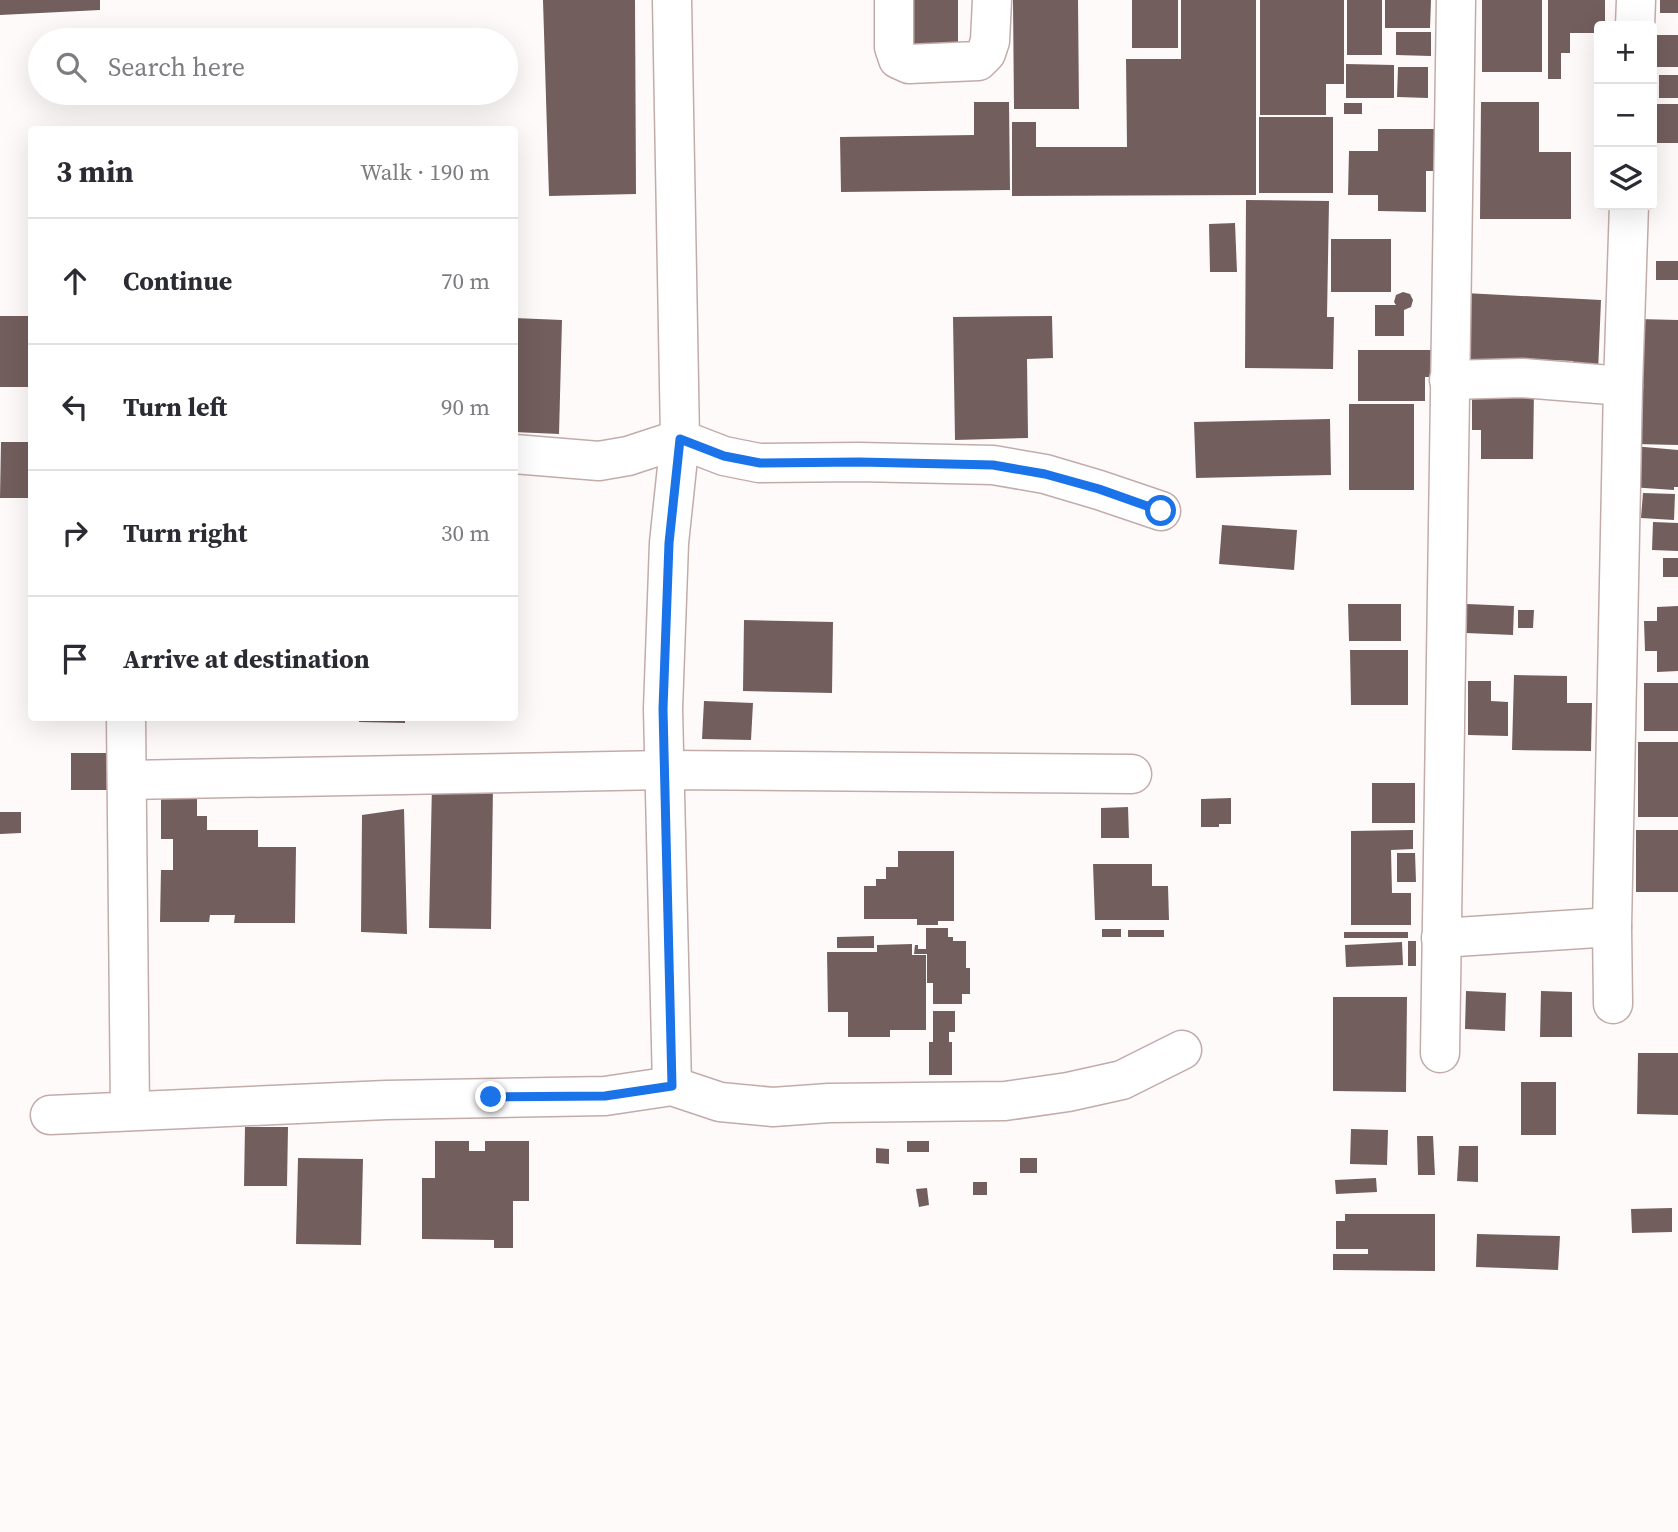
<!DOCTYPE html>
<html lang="en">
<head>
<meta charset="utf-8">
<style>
	:root { --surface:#fff; --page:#f2f2f3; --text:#2b2b33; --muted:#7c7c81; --line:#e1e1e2 }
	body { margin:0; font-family:"Source Serif 4",serif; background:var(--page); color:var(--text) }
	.controls { position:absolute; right:21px; top:21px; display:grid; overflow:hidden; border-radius:7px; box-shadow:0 7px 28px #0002 }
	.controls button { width:63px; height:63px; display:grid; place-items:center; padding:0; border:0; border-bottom:2px solid var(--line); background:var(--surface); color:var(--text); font:35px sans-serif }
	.stop { position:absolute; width:21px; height:21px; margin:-16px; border:5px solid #1a73e8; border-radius:50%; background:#fff }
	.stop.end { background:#1a73e8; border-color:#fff; box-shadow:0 2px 7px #0008 }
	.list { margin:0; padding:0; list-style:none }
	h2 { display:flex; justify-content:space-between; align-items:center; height:91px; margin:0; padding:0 28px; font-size:30px }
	h2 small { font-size:23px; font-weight:400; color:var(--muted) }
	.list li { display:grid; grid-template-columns:46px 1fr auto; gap:21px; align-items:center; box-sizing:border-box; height:126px; padding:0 28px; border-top:2px solid var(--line) }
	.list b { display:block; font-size:26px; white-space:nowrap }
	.list em { font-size:23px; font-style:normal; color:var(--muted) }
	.icon { flex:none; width:38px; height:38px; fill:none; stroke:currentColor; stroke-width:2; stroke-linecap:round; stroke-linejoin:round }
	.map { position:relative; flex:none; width:1678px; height:1532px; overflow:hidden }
	.search { position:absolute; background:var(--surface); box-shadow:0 7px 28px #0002; left:28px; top:28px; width:490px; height:77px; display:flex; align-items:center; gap:18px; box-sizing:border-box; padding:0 24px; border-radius:38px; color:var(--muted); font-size:26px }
	.panel { position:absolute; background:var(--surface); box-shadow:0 7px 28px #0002; left:28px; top:126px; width:490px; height:595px; border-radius:7px }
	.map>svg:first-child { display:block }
</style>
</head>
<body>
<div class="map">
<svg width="1678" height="1532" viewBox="0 0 1678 1532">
	<rect width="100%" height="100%" fill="#fffafa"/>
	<g fill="#725e5d">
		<polygon points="0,0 100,0 100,10 0,15"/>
		<polygon points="543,0 635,0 636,194 549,196"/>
		<polygon points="905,0 958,0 958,45 904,44"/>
		<polygon points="1013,0 1078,0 1079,109 1014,109"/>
		<rect x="1132" y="0" width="46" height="48"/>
		<polygon points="1181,0 1256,0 1256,195 1012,196 1012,122 1036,122 1036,147 1127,147 1126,59 1181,59"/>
		<polygon points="1260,0 1344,0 1344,84 1326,84 1326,115 1260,115"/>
		<rect x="1347" y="0" width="35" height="55"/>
		<polygon points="1385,0 1431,0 1430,28 1385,28"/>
		<rect x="1482" y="0" width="60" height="72"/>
		<polygon points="1548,0 1605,0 1605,26 1599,26 1599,33 1570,33 1570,53 1561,53 1561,79 1548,79"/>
		<rect x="1660" y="0" width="18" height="13"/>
		<polygon points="1396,32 1431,32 1431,56 1396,55"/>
		<rect x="1657" y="35" width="21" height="32"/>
		<polygon points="1346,64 1394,65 1394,98 1346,98"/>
		<polygon points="1398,67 1428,67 1428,98 1397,97"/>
		<rect x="1659" y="75" width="19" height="23"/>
		<polygon points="974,102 1009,102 1010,190 841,192 840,137 974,135"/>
		<polygon points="1481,102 1539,102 1539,152 1571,152 1571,219 1480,219"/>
		<rect x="1344" y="103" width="18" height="11"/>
		<polygon points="1656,104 1678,104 1678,143 1655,143"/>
		<rect x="1259" y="117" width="74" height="76"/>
		<polygon points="1378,129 1434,129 1434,137 1443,137 1435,171 1426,171 1426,212 1378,211 1378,195 1348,195 1349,151 1378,151"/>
		<polygon points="1246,200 1329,201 1327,317 1334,317 1333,369 1245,368"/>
		<polygon points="1235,223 1237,272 1210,272 1209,224"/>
		<rect x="1331" y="239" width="60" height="53"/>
		<rect x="1656" y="261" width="22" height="19"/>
		<polygon points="1403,292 1410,294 1413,300 1411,307 1404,310 1404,336 1375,336 1375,305 1396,305 1394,302 1396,295"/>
		<polygon points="1465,293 1601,300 1598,372 1572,371 1573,361 1527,359 1527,363 1462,361"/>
		<rect x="0" y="316" width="32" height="71"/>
		<polygon points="1052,316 1053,358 1027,359 1028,438 955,440 953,317"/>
		<polygon points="514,318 562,320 559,434 514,432"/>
		<polygon points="1638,319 1678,320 1678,445 1635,444"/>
		<polygon points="1358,350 1431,350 1431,377 1425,377 1425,401 1358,401"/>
		<polygon points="1472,388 1534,389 1533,459 1481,459 1481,430 1472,430"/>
		<rect x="1349" y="404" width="65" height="86"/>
		<polygon points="1330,419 1331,475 1196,478 1194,422"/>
		<polygon points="1,442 32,442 32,498 0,498"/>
		<polygon points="1633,446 1678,450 1678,487 1674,487 1674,490 1630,487"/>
		<polygon points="1643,493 1675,494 1674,520 1641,518"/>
		<polygon points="1653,522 1678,523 1678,551 1652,550"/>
		<polygon points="1222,525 1297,530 1294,570 1219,564"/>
		<rect x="1663" y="558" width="15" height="19"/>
		<polygon points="1348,604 1401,604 1401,641 1349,641"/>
		<polygon points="1467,604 1514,606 1513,635 1466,633"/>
		<polygon points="1678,606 1678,671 1657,672 1657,651 1645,651 1644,621 1657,621 1657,607"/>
		<polygon points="1518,610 1534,610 1533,628 1518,628"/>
		<polygon points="744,620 833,622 832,693 743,691"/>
		<polygon points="1350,650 1408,650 1408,705 1351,705"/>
		<polygon points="1514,675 1567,676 1567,703 1592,703 1591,751 1512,750"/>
		<polygon points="1468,681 1491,681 1491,701 1508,702 1508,736 1468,735"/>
		<rect x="1644" y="683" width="34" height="48"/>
		<polygon points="704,701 753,703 751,740 702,739"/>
		<polygon points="359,718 405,718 405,723 359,722"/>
		<rect x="1638" y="742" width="40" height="75"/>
		<rect x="71" y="753" width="38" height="37"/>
		<rect x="1372" y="783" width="43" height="40"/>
		<polygon points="432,784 493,786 491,929 429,928"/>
		<polygon points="161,791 197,791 197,816 207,816 207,830 258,830 258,847 296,847 295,923 234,923 235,915 210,915 209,922 160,922 161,870 173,870 173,839 161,839"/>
		<polygon points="1231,798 1231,824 1219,824 1219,827 1201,827 1201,799"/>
		<polygon points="1128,807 1129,838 1101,838 1101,808"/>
		<polygon points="404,809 407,934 361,932 362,815"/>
		<polygon points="0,812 21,812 21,833 0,834"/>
		<polygon points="1413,830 1413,849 1391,850 1392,893 1411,893 1411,925 1351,925 1351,831"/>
		<rect x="1636" y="830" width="42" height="62"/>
		<polygon points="898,851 954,851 954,921 938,921 938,925 917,925 917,919 864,919 864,886 876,886 876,879 886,879 886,867 898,867"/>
		<polygon points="1397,853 1415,853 1416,882 1397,882"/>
		<polygon points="1093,864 1152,864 1152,886 1168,886 1169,920 1095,920"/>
		<polygon points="926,928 948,928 948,937 953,937 953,941 966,941 966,968 970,968 970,994 962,994 962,1004 933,1004 933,983 927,983 927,954 914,954 915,945 918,945 918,949 926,949"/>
		<rect x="1102" y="929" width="19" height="8"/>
		<rect x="1128" y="930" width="36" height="7"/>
		<rect x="1344" y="932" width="64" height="6"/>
		<polygon points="874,936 874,948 837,948 837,937"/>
		<rect x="1408" y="941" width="8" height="25"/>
		<polygon points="1402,942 1403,965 1346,967 1345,945"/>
		<polygon points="912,944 912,955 926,955 926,1030 890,1030 890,1037 848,1037 848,1012 828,1012 827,952 877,952 877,945"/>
		<polygon points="1466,991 1506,993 1505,1031 1465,1029"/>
		<polygon points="1541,991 1572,992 1572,1037 1540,1037"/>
		<polygon points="1333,997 1407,997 1406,1092 1333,1091"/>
		<polygon points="933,1011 955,1011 955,1032 949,1032 949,1042 952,1042 952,1075 929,1075 929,1042 933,1042"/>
		<polygon points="1638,1053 1678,1053 1678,1115 1637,1114"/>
		<rect x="1521" y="1082" width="35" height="53"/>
		<polygon points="245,1127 288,1127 287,1186 244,1186"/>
		<polygon points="1351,1129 1388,1130 1387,1165 1350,1164"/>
		<polygon points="1417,1136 1433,1136 1435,1175 1418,1175"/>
		<polygon points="435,1141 469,1141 469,1151 485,1151 485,1141 529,1141 529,1201 513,1201 513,1248 494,1248 494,1240 422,1239 422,1178 435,1178"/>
		<rect x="907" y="1141" width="22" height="11"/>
		<polygon points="1459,1146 1478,1146 1478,1182 1457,1181"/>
		<polygon points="876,1148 889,1149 889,1164 876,1163"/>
		<polygon points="298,1158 363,1159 361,1245 296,1244"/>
		<rect x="1020" y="1158" width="17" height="15"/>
		<polygon points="1376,1178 1377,1192 1336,1194 1335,1180"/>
		<rect x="973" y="1182" width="14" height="13"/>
		<polygon points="927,1188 929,1205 919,1207 916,1189"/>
		<polygon points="1672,1208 1672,1232 1632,1233 1631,1209"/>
		<polygon points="1345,1214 1435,1214 1435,1271 1333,1270 1333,1254 1368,1254 1368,1249 1336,1249 1336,1221 1345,1221"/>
		<polygon points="1477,1234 1560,1236 1558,1270 1476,1267"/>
	</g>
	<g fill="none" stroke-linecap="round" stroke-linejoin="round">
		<g stroke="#c2acaa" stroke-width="41">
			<g id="minor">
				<polyline points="894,0 894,47 898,59 909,64 978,61 986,53 990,41 992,0"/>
				<polyline points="1635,26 1636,0"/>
				<polyline points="1449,380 1522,378 1623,386"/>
				<polyline points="514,454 599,461 628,456 680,439 724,456 759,463 859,462 993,465 1045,474 1099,490 1161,511"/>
				<polyline points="126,718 130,1111"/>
				<polyline points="127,780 665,770 1132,774"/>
				<polyline points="1441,938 1612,927"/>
				<polyline points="1613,1004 1612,927 1623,386 1629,205"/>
				<polyline points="1440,1053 1456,0"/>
				<polyline points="672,1086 663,709 669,543 680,439 672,0"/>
				<polyline points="50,1115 386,1100 605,1096 672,1086 720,1102 773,1107 829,1103 1005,1101 1068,1092 1122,1080 1182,1050"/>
			</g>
		</g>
		<use href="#minor" stroke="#fff" stroke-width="38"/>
	</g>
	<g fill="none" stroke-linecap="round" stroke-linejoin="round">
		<polyline stroke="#1a73e8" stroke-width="9" points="491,1097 605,1096 672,1086 663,709 669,543 680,439 724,456 760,463 859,462 993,465 1045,474 1099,489 1161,511"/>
	</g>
</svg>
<div class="controls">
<button>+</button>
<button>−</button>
<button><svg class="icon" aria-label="layers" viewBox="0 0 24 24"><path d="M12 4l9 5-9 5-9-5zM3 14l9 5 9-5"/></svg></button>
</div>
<div class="stop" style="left:1161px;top:511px"></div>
<div class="stop end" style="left:491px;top:1097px"></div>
<div class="search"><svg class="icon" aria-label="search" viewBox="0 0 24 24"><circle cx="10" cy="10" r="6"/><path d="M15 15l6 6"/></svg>Search here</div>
<section class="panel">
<h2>3 min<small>Walk · 190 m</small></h2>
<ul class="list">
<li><svg class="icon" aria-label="ahead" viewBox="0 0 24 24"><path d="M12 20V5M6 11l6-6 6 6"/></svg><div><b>Continue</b></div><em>70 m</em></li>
<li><svg class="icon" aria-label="left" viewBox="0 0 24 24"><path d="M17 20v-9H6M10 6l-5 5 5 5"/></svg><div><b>Turn left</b></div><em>90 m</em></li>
<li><svg class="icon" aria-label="right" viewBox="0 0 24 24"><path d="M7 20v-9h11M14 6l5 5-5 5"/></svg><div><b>Turn right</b></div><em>30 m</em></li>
<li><svg class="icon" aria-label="arrive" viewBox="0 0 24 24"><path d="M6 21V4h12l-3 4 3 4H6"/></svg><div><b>Arrive at destination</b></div></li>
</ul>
</section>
</div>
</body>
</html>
